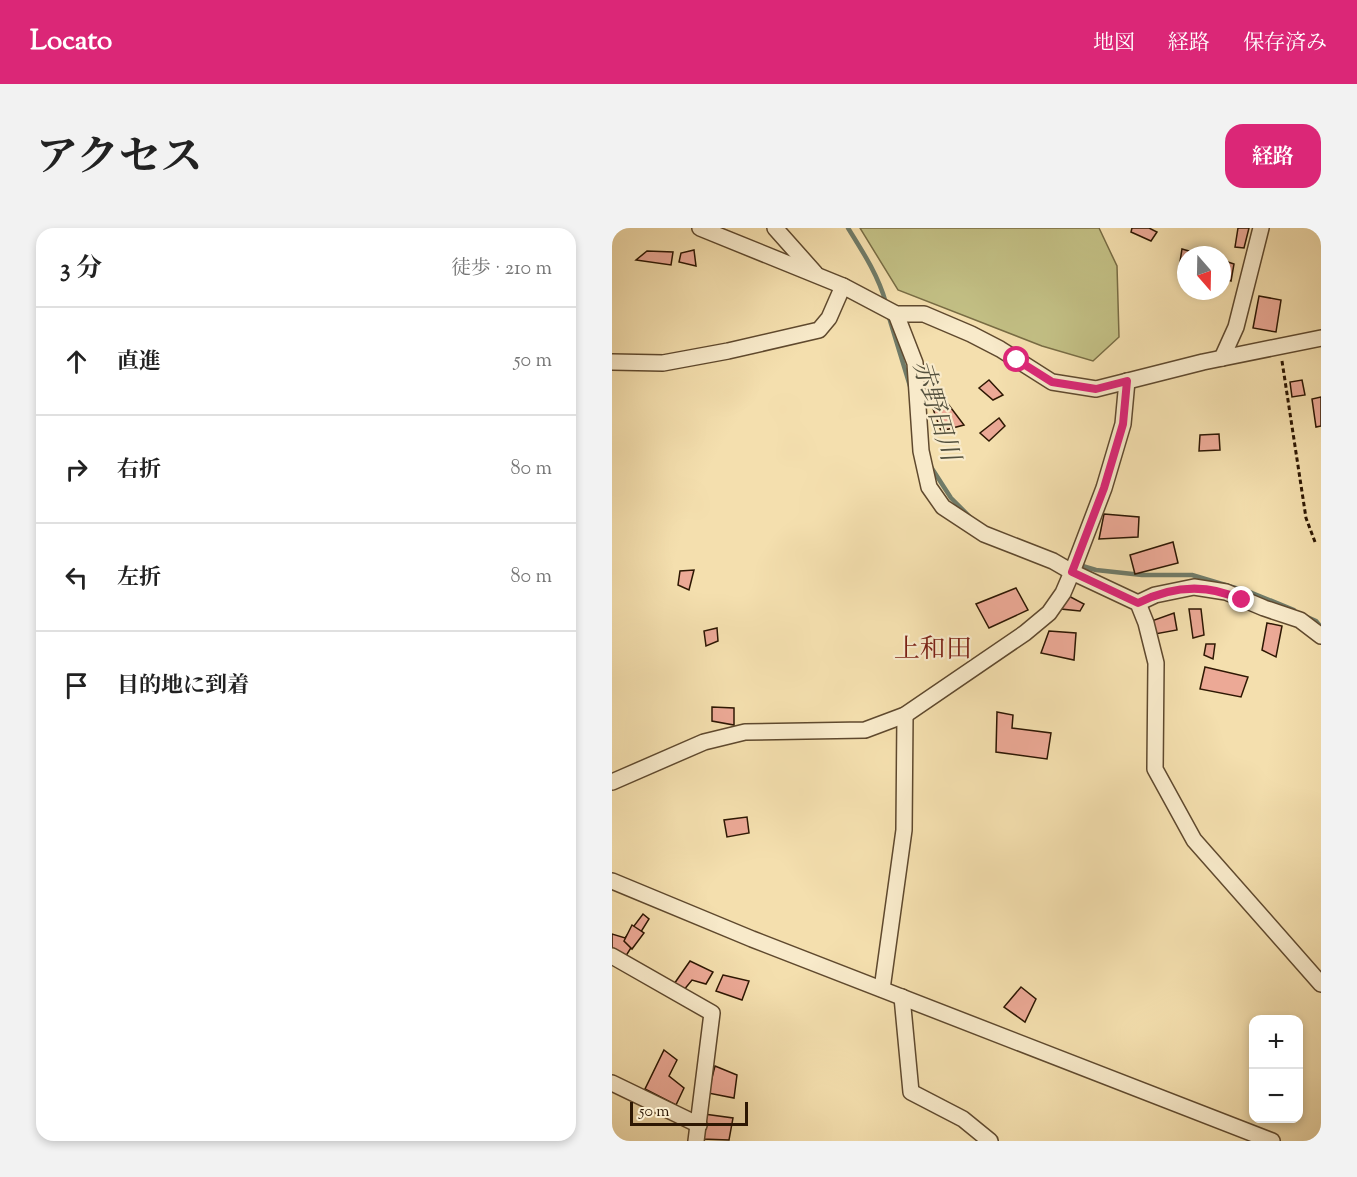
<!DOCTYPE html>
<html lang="ja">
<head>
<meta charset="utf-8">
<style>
	:root { --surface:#fff; --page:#f2f2f2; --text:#222; --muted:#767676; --line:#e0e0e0; --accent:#db2777 }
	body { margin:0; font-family:"Sorts Mill Goudy","Noto Serif JP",serif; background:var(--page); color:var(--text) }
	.controls { position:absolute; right:18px; bottom:18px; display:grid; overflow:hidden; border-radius:12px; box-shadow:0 3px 9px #0003 }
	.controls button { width:54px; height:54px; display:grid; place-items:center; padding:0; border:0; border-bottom:2px solid var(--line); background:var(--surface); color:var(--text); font:30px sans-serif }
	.compass { position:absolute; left:565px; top:18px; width:54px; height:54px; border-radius:50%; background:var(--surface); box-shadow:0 3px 9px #0003; rotate:160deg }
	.scale { position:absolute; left:18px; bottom:15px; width:118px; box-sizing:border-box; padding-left:6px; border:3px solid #2d1703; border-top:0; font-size:16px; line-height:21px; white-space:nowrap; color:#2d1703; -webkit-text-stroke:4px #f8eaca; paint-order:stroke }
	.stop { position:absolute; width:18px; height:18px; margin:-14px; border:4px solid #db2777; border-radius:50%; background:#fff }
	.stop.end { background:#db2777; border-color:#fff; box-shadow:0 2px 6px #0008 }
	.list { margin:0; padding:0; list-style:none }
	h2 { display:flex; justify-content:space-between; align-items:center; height:78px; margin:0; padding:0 24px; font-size:26px }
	h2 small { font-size:20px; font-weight:400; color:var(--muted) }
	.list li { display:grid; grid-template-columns:39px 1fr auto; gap:18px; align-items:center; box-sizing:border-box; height:108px; padding:0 24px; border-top:2px solid var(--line) }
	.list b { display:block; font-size:22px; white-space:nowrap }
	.list em { font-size:20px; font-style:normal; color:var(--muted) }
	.icon { flex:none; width:33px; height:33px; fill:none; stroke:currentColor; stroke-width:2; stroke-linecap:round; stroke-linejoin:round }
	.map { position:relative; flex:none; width:709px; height:913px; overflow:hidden; border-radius:18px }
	header { display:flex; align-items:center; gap:36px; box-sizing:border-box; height:84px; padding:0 30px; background:var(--accent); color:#fff }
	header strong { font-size:28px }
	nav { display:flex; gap:33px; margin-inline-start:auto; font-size:21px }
	.intro { display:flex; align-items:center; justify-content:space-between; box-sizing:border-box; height:144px; padding:0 36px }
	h1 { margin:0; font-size:42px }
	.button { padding:15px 27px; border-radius:18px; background:var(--accent); color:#fff; font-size:21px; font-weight:700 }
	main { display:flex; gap:36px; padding:0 36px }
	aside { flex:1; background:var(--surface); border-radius:18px; box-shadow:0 3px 9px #0003 }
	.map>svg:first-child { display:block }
</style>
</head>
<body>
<header>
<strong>Locato</strong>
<nav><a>地図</a><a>経路</a><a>保存済み</a></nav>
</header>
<div class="intro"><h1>アクセス</h1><a class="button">経路</a></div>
<main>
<aside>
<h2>3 分<small>徒歩 · 210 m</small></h2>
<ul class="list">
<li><svg class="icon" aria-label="ahead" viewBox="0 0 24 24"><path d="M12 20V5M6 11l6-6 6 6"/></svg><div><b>直進</b></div><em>50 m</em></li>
<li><svg class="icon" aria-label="right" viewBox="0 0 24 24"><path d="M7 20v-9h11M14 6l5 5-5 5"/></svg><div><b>右折</b></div><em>80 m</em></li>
<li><svg class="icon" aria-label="left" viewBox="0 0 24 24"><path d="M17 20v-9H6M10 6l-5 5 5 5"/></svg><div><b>左折</b></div><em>80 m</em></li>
<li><svg class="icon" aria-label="arrive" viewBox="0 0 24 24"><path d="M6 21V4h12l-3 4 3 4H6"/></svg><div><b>目的地に到着</b></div></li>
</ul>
</aside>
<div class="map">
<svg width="709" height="913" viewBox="0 0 709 913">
	<rect width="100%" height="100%" fill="#f4dfae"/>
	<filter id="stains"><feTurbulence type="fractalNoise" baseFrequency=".00333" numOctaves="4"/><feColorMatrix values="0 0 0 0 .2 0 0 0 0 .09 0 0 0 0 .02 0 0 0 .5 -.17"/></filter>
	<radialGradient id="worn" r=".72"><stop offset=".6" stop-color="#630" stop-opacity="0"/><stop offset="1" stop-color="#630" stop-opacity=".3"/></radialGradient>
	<polygon fill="#c3c085" stroke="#786c44" stroke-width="1.5" points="248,0 487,0 505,38 507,109 481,133 430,118 286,62"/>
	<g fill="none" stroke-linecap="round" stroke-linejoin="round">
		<g stroke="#707b68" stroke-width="4.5">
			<path d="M236 0C251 24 266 47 274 75"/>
			<polyline points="276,86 298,158"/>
			<polyline points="319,239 339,270 358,289"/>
			<polyline points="467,337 484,342 530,347 580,347 640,365 682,382"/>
			<polyline points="695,389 704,393 709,399"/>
		</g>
	</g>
	<g fill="#eca996" stroke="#2d1703" stroke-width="1.5">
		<polygon points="520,0 537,0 545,4 539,13 519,4"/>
		<polygon points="626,0 637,0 632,20 623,19"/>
		<polygon points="570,21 591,27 574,27 574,42 567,40"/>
		<polygon points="82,22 84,38 67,34 69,25"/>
		<polygon points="35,23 61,24 59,37 24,32"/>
		<polygon points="610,32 622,36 619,53 610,50"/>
		<polygon points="647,68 669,72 664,104 641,100"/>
		<polygon points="377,152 391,167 381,172 367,160"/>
		<polygon points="690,152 693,167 680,169 678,154"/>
		<polygon points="709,169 709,198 704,199 700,171"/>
		<polygon points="333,172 352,197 329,203 320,178"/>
		<polygon points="387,190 393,198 377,213 368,205"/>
		<polygon points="607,206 608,222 587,223 588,207"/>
		<polygon points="492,286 527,289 526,309 487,311"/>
		<polygon points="561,314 566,335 523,346 518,327"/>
		<polygon points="82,342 77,362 66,357 68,343"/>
		<polygon points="404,360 416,382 377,400 364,376"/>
		<polygon points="451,365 472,376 468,383 449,381"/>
		<polygon points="577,381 589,381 592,407 581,410"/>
		<polygon points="562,385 565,402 543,406 534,395"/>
		<polygon points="655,395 670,398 664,429 650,422"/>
		<polygon points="105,400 106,413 94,418 92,403"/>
		<polygon points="437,403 464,405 462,432 429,425"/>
		<polygon points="594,416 603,416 601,431 592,427"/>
		<polygon points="593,439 636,449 629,469 588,461"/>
		<polygon points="100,479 122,480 122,497 100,493"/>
		<polygon points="385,484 401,487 400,500 439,505 435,531 384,524"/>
		<polygon points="135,589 137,605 115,609 112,592"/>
		<polygon points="31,686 37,691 12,731 0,724 0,706 13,710"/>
		<polygon points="20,697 32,705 20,721 12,713"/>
		<polygon points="78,733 101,744 94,756 80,752 71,763 60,759"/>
		<polygon points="111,747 137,753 130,772 104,763"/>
		<polygon points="409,759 424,771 413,794 392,779"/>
		<polygon points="52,822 65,832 57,848 72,860 64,877 33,861"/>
		<polygon points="103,838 125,847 122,870 96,865"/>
		<polygon points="92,886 121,890 117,912 90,911"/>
	</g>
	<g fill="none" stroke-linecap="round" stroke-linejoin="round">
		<g stroke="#5f492e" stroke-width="18">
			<g id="minor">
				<polyline points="88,0 231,58 284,86 312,86 359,106 388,121 440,154 484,161 591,134 709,110"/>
				<polyline points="163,0 203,45"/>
				<polyline points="284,86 303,135 309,223 317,259 331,279 372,306 441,333 460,344 526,375 534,395 544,435 543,541 582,612 709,756"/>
				<polyline points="610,130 624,99 649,0"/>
				<polyline points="0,134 51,135 116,123 207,102 217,90 231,58"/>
				<polyline points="526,375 543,367 582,359 614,364 652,380 688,392 709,408"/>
				<polyline points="0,554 92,514 133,504 253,502 293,487 413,405 437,385 451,365 460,344 492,260 511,196 515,153"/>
				<polyline points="0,653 140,711 660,913"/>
				<polyline points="0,728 100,785 84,913"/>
				<polyline points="270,761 292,602 293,487"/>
				<polyline points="290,769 299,864 351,891 378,913"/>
				<polyline points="0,855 87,897"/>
			</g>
		</g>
		<polyline stroke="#2d1703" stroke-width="3" stroke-dasharray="4.5 3" stroke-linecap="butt" points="670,133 694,290 703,314"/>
		<use href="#minor" stroke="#f8eaca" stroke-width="15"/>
	</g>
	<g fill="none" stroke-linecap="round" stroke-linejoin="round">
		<path stroke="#db2777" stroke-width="8" d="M405 132 440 154 484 161 515 153 511 196 492 260 460 344 526 375C560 358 595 355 630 372"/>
	</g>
	<g text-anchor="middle" stroke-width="4.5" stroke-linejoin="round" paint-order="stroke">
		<g font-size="26" font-style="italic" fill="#54513e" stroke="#f8eaca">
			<text transform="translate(325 182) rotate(73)" y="9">赤野田川</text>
		</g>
		<g font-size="26" fill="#7a1f14" stroke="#f8eaca">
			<text x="321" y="429">上和田</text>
		</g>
	</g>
	<rect width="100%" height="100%" filter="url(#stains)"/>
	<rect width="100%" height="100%" fill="url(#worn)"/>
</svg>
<div class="controls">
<button>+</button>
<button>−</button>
</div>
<svg class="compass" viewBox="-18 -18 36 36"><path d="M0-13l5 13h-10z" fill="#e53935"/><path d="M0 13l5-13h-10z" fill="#767676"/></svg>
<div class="scale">50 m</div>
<div class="stop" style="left:405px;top:132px"></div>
<div class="stop end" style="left:630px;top:372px"></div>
</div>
</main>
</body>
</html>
